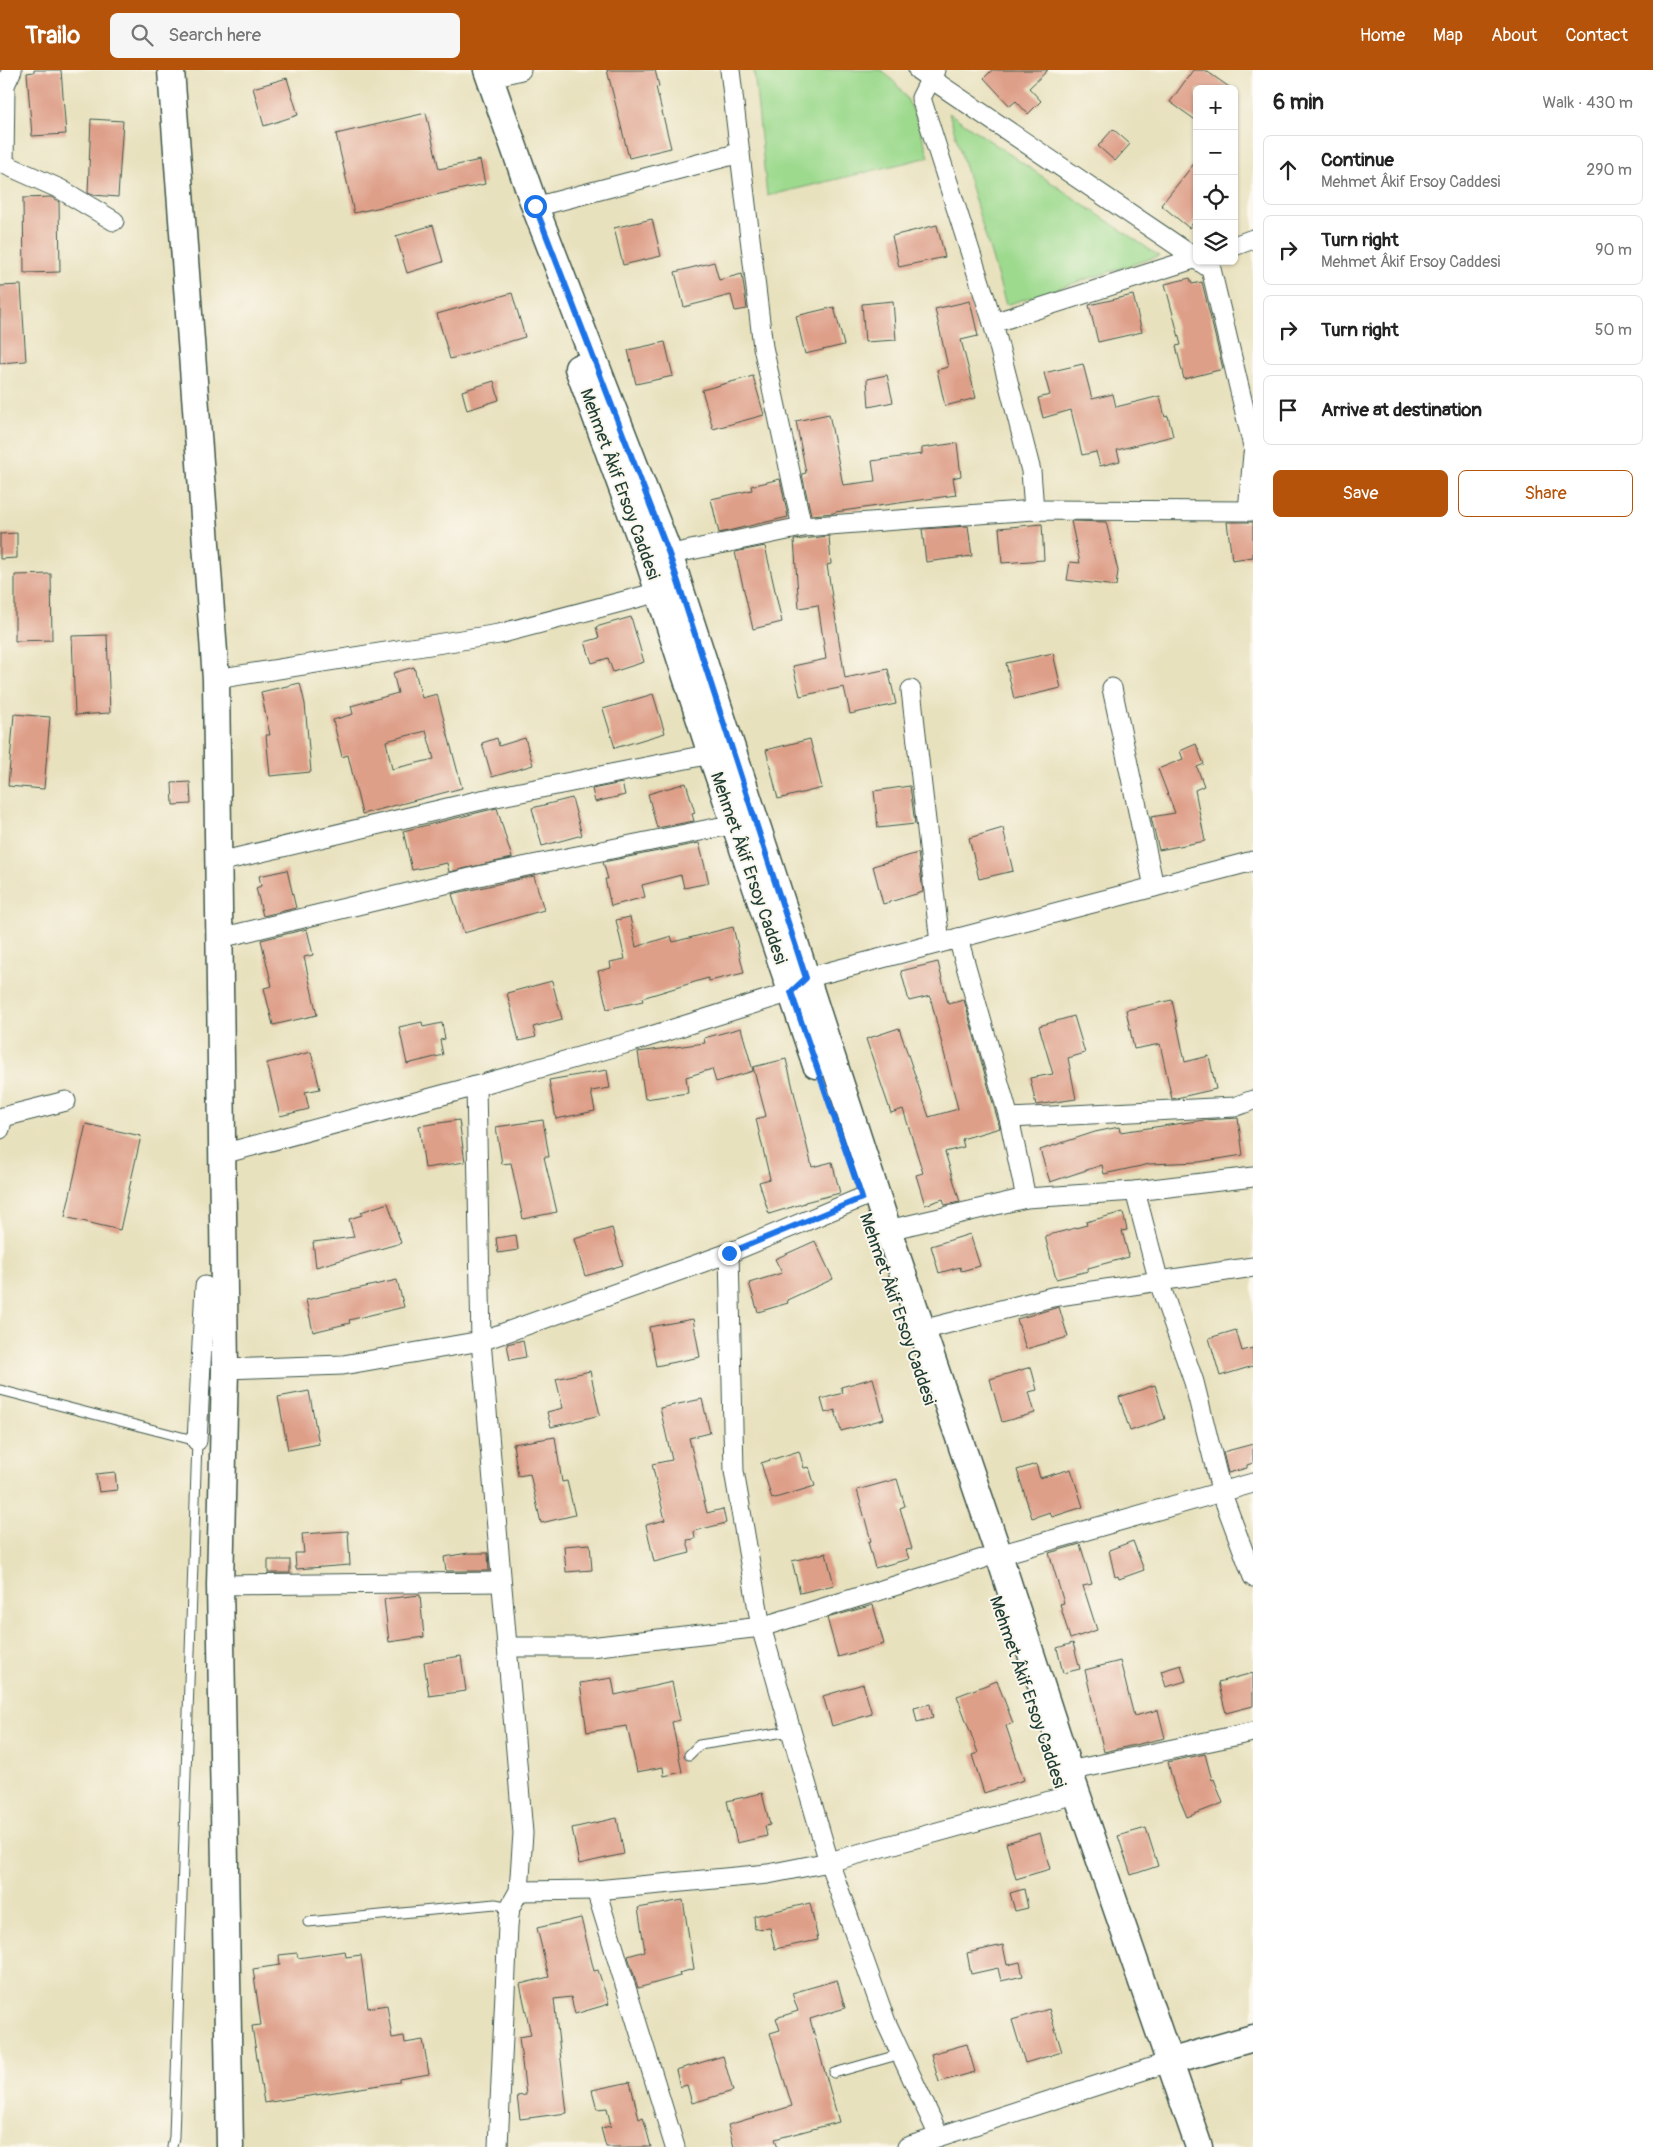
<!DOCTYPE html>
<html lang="en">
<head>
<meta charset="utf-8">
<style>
	:root { --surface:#fff; --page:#f6f6f6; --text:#222; --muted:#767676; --line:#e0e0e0; --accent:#b45309 }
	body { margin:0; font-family:Pangolin,sans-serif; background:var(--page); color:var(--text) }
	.controls { position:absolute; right:15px; top:15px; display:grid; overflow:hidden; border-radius:8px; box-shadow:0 1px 4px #0004 }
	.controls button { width:45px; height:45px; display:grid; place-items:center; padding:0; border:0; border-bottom:1px solid var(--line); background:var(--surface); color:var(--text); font:25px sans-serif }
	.stop { position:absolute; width:15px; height:15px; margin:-11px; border:4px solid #1a73e8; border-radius:50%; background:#fff }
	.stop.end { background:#1a73e8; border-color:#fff; box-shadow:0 1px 5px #0008 }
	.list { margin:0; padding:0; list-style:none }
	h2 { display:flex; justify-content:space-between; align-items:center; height:65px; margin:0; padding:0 20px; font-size:21px }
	h2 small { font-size:16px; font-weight:400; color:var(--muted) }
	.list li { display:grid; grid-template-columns:32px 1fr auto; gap:15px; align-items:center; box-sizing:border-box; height:70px; margin:0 10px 10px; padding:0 10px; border:1px solid var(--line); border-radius:8px }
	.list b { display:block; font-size:19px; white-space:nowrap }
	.list p { margin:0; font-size:16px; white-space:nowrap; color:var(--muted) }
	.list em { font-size:16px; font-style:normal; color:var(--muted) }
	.actions { display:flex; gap:10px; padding:15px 20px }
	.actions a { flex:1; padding:11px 0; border:1px solid var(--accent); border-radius:8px; text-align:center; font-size:18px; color:var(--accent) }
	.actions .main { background:var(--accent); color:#fff }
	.icon { flex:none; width:28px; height:28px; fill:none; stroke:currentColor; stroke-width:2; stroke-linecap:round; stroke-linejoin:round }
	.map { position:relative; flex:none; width:1253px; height:2077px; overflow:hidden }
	header { display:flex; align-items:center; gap:30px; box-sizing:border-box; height:70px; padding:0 25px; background:var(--accent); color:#fff }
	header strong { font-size:24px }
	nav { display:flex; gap:28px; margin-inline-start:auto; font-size:18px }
	.search { width:350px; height:45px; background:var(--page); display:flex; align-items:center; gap:12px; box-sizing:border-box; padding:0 18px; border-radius:8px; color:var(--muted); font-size:19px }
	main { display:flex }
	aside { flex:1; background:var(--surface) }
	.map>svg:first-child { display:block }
</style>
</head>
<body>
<header>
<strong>Trailo</strong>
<div class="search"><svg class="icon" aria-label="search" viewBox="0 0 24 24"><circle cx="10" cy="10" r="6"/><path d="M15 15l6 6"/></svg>Search here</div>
<nav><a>Home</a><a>Map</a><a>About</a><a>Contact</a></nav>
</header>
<main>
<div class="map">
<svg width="1253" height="2077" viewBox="0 0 1253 2077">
	<rect width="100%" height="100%" fill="#fbf7ec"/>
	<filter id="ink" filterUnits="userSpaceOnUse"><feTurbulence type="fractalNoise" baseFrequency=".02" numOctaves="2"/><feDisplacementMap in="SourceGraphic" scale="10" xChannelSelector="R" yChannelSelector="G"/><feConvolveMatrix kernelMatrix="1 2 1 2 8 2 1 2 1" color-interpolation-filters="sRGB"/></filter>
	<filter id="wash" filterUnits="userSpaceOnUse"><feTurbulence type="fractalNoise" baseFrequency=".0096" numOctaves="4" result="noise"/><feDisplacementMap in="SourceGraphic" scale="20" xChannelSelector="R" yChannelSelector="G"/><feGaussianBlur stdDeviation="1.12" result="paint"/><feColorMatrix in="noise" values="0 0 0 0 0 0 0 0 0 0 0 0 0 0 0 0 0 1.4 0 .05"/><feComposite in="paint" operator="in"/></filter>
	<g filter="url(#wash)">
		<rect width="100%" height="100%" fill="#e8e1be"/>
		<g fill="#9dda8e" stroke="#5e8c61">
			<path d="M754 0H881C912 24 918 52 929 87L767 126Z"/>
			<polygon points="949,43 1159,186 1006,235"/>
		</g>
		<g id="blocks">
			<g fill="#de9f88" fill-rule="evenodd">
				<polygon points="34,0 61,0 66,64 32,66 27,3 34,2"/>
				<polygon points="607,0 655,0 659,16 656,17 671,78 629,88"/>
				<polygon points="992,0 1048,0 1029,18 1041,31 1028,44 1016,31 1010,36 984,8"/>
				<polygon points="1193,0 1205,0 1232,19 1197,19 1197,51 1170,32"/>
				<polygon points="287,8 298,45 264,56 253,18"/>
				<polygon points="426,43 439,99 480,90 485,114 354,143 336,64"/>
				<polygon points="91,49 123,51 118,127 93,125 88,123"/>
				<polygon points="1113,59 1130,74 1115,91 1098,76"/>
				<polygon points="1197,90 1197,148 1189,158 1161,135"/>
				<polygon points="51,127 59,132 60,202 24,203 23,128"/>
				<polygon points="652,149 661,186 623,195 614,158"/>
				<polygon points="433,155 443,192 407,203 396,166"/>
				<polygon points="937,155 945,187 899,197 892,166"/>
				<polygon points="714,192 719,210 742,204 747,239 735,241 731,225 684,237 675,202"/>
				<polygon points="1190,208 1192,214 1202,212 1223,299 1184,309 1176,276 1181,275 1165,214"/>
				<polygon points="21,215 26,291 0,293 0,216"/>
				<polygon points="512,223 525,267 450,289 437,244"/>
				<polygon points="1133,225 1142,262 1098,272 1089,235"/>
				<polygon points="893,231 896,270 865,272 862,234"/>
				<polygon points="970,231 978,266 961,270 976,328 945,336 937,300 948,297 935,239"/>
				<polygon points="834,237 844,275 805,284 796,246"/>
				<polygon points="665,272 673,306 636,314 628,280"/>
				<polygon points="1083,294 1092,329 1113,324 1116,337 1160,326 1165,347 1168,346 1173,366 1117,380 1120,391 1100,396 1096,382 1082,385 1071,340 1043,348 1038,328 1050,325 1044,303"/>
				<polygon points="887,305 893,332 869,337 867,309"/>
				<polygon points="753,306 764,345 713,359 702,320"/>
				<polygon points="494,311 499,330 467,340 462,321"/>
				<polygon points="829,344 843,415 875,411 872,391 922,384 922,378 957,373 961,406 953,408 956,425 835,442 834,443 811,445 802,404 806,403 796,351"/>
				<polygon points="780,409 788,447 719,463 711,429 752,420 751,416"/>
				<polygon points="1071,451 1106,452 1118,501 1116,516 1067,510 1070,492 1080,493"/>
				<polygon points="1227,452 1253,452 1253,487 1232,490"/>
				<polygon points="1042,454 1044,490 1002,493 999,458"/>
				<polygon points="968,456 972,486 926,492 922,459"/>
				<polygon points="17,463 17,488 0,489 0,464"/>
				<polygon points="829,466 831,494 827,495 845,608 888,599 896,634 850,644 844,617 800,626 793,596 826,589 818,535 799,538 794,470"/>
				<polygon points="765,476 782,552 753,559 735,482"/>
				<polygon points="51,504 52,570 15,571 15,505"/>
				<polygon points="631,547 644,592 613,602 608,588 592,593 585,572 599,568 596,557"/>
				<polygon points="107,565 110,643 75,645 72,566"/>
				<polygon points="1053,583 1061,618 1014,629 1006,593"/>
				<path d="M414 597 422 628 437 624 462 718 362 744 348 685 342 687 333 650 353 644 351 636 398 623 393 603ZM426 661 434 689 392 699 386 671Z"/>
				<polygon points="300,613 305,634 311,702 270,706 266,665 270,665 261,622"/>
				<polygon points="653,624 665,663 615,678 603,639"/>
				<polygon points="14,644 50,647 44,719 8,716"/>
				<polygon points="497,668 499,676 525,668 533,695 492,707 482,673"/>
				<polygon points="810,669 822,718 778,729 766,680"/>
				<polygon points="1196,674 1204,694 1197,697 1204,716 1195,720 1205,771 1159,780 1151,747 1175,743 1158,699 1183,689 1180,681"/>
				<polygon points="190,712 191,734 173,735 172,713"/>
				<polygon points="622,713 625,725 595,732 592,719"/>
				<polygon points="686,713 695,743 692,744 694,751 657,758 648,724"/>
				<polygon points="910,716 915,754 878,758 874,721"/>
				<polygon points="572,728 582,765 542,776 532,738"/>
				<polygon points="497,738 512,788 449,802 447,793 412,800 403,761"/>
				<polygon points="1003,758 1013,801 979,809 969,768"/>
				<polygon points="699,773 709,813 684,818 681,805 642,815 645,827 611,836 605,809 608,809 603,792"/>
				<polygon points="918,783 923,822 883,834 873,796"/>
				<polygon points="287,800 296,838 263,846 256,818 261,816 259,806"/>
				<polygon points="534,806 544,840 464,863 452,824"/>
				<polygon points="630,847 636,877 671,866 673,872 733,857 744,903 709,911 708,908 642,928 643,931 607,939 598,901 611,898 610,892 625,889 616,850"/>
				<polygon points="307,859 313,885 304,887 317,945 273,955 264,918 272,916 261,870"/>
				<polygon points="938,892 948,934 964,930 1000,1058 962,1069 964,1077 945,1082 960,1132 945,1135 943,1129 925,1135 916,1105 923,1103 903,1039 891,1043 866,969 899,958 929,1047 958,1039 930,926 909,931 901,901"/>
				<polygon points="552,911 562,949 533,957 536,967 519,971 507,923"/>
				<polygon points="1172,930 1185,992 1209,986 1216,1019 1172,1029 1160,974 1134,979 1126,940"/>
				<polygon points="1074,946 1085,983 1068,988 1076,1029 1036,1035 1030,1008 1053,1004 1039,956"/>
				<polygon points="422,952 423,957 442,953 445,969 440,970 443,985 407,994 399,957"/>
				<polygon points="741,958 753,1001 716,1012 712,999 686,1007 688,1023 645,1029 638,982 705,973 704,968"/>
				<polygon points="311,982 320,1019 305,1022 309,1039 280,1046 267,993"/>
				<polygon points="786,989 812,1097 832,1092 840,1123 805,1132 805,1133 769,1144 759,1112 770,1109 756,1049 766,1046 753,997"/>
				<polygon points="607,1000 610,1018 591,1021 595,1041 556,1049 549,1010"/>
				<polygon points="1238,1048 1243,1085 1199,1092 1150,1094 1104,1104 1102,1095 1050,1112 1040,1080 1095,1062 1119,1057 1120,1062 1204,1050"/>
				<polygon points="459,1050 465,1092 425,1098 419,1056"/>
				<polygon points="543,1050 549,1087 544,1087 557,1142 523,1149 511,1093 502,1094 496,1057"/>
				<polygon points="86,1054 141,1066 120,1160 65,1147"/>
				<polygon points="388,1133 401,1173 316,1197 313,1172 354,1167 349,1149 362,1145 361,1142"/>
				<polygon points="1123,1142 1127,1160 1122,1161 1129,1187 1088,1198 1088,1201 1056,1209 1045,1166 1087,1155 1086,1152"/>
				<polygon points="612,1158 623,1195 585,1206 574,1169"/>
				<polygon points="970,1164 980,1196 961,1201 960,1197 939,1203 931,1176"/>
				<polygon points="516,1165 518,1180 498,1183 496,1168"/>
				<polygon points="815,1171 833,1209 787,1230 788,1233 758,1242 749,1213 782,1203 775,1189"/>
				<polygon points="397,1210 404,1237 349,1250 350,1253 313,1262 306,1230"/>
				<polygon points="1059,1237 1068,1267 1026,1279 1017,1249"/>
				<polygon points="693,1249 700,1287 656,1296 649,1257"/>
				<polygon points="1236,1260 1242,1281 1253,1278 1253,1296 1220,1306 1209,1268"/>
				<polygon points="523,1270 526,1287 510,1290 507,1274"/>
				<polygon points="1031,1297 1037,1320 1029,1322 1035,1343 1002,1352 990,1309"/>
				<polygon points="590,1301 600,1345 551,1357 547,1342 563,1338 556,1309"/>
				<polygon points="873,1308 884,1349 841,1361 835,1340 825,1343 821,1329 843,1323 841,1317"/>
				<polygon points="1155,1315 1165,1349 1130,1361 1119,1327"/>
				<polygon points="309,1321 319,1374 288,1380 278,1327"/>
				<polygon points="702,1329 710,1363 689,1368 707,1443 723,1439 726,1453 694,1461 695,1469 687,1470 690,1483 654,1492 646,1455 665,1450 652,1394 672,1390 660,1338"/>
				<polygon points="555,1367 562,1412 567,1411 575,1445 541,1453 530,1404 518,1406 513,1374"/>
				<polygon points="1253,1374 1253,1393 1247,1395 1247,1398 1228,1403 1223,1382"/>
				<polygon points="799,1381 804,1398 809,1397 815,1416 772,1429 761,1393"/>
				<polygon points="1036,1394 1040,1408 1071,1399 1083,1437 1052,1447 1050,1442 1032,1448 1017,1400"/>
				<polygon points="115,1402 117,1420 99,1422 96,1404"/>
				<polygon points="897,1409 905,1436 900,1438 912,1479 906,1480 909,1489 875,1498 868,1472 871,1471 857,1420"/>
				<polygon points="348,1461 350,1495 296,1499 295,1483 304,1483 302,1464"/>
				<polygon points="1133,1471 1144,1500 1119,1509 1118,1506 1115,1507 1109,1480"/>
				<polygon points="590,1474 592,1500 566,1502 564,1476"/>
				<polygon points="1080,1474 1092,1514 1083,1516 1097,1560 1070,1569 1060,1534 1064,1533 1049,1483"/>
				<polygon points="468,1483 488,1483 489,1501 446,1501 444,1487"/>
				<polygon points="826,1483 834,1515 800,1523 792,1491"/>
				<rect x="268" y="1490" width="22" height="13"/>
				<polygon points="420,1525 424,1567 389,1572 384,1529"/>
				<polygon points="873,1535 884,1574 838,1587 827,1548"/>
				<polygon points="1073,1573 1080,1599 1063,1603 1057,1578"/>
				<polygon points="461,1586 466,1621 429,1626 424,1592"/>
				<polygon points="1120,1591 1134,1646 1158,1640 1165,1668 1104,1682 1085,1600"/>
				<polygon points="1181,1595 1186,1611 1166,1617 1161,1601"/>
				<polygon points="1253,1603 1253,1636 1226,1643 1218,1612"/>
				<polygon points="612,1608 615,1625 672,1612 680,1650 672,1652 682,1702 664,1706 663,1697 637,1702 627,1656 587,1662 580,1613"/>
				<polygon points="997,1611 1013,1653 1006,1656 1024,1710 984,1723 972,1685 978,1683 957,1626"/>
				<polygon points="863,1614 872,1644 832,1656 823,1626"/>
				<polygon points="930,1634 933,1648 917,1652 914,1638"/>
				<polygon points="1205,1684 1212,1710 1214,1709 1223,1733 1187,1747 1174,1716 1168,1692"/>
				<polygon points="762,1723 770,1755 765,1756 767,1766 737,1773 727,1731"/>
				<polygon points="617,1748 624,1784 579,1794 572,1758"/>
				<polygon points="1146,1758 1158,1796 1131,1805 1118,1766"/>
				<polygon points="1040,1763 1050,1799 1016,1809 1006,1773"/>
				<polygon points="1024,1819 1028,1838 1015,1841 1010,1823"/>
				<polygon points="683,1830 694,1899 679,1903 680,1906 638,1918 628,1886 645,1881 638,1838"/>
				<polygon points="810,1833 818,1870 775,1879 770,1858 755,1859 754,1846"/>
				<polygon points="581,1848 594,1901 598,1900 609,1934 575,1944 571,1927 554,1929 567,2043 520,2049 517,2026 526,2025 519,1967 531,1965 520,1914 549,1907 537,1858"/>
				<polygon points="1003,1875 1007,1895 1020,1892 1023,1906 1001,1911 998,1898 971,1904 967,1883"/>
				<polygon points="345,1881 346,1887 361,1885 368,1938 387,1935 392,1968 404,1966 405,1973 423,1970 429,2004 399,2009 399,2012 264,2033 252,1956 261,1955 253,1899 280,1895 279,1885 297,1883 298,1888"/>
				<polygon points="837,1910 845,1938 810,1949 839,2052 775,2069 778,2077 734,2077 728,2055 792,2036 770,1963 780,1960 776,1948 798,1941 792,1923"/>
				<polygon points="1049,1939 1062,1982 1025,1993 1012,1950"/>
				<polygon points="967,1974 975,2002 939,2012 931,1984"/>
				<polygon points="723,1986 733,2021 692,2033 687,2015 680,2017 676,2000"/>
				<polygon points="630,2012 639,2049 643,2047 651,2077 606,2077 601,2058 611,2056 607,2038 597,2039 592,2020"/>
			</g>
		</g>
	</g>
	<g filter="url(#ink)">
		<use href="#blocks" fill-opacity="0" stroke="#3d5649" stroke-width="1"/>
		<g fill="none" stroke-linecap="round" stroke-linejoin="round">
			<g stroke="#3d5649" stroke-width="11">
				<g id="lane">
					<polyline points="0,1320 197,1371 174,2067 172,2077"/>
					<polyline points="689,1685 699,1675 792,1661"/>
					<polyline points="308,1852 495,1834 510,1837"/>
					<polyline points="834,2003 901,1984"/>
				</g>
			</g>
			<g stroke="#3d5649" stroke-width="21">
				<g id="street">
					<polyline points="12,0 5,15 4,94 60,119 114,151"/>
					<polyline points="730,0 763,277 802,457"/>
					<polyline points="918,0 1197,189"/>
					<polyline points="935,0 921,28 993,253"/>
					<polyline points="489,8 521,0"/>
					<polyline points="535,137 740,83"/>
					<polyline points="1234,176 1253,169"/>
					<polyline points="1199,191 1211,199 1253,376"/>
					<polyline points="1034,440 1031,401 993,253 1197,188"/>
					<polyline points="1248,441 1253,384"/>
					<polyline points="657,487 802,457 1034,440 1253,441"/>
					<polyline points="216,609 499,564 659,522"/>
					<polyline points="1112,618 1154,817"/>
					<polyline points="911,620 940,873"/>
					<polyline points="219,792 481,730 711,684"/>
					<polyline points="220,868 483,805 735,754"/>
					<polyline points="958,868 1009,1048 1026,1128"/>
					<polyline points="476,1016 481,1271 523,1763 519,1821 510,1837 508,1856 498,2077"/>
					<polyline points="1009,1048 1234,1037 1253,1030"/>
					<polyline points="0,1059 3,1047 66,1031"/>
					<polyline points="222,1084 476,1016 635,971 791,922 806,908 1253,791"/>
					<polyline points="1135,1121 1159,1212 1194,1312 1222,1424 1253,1507"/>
					<polyline points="888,1160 1026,1128 1135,1121 1253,1107"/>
					<polyline points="729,1183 734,1401 761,1557 829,1792 886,1952 939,2066"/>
					<polyline points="922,1260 1052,1227 1253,1197"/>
					<polyline points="225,1299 343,1295 481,1271 729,1183 861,1128"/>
					<polyline points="197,1371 205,1216"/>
					<polyline points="999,1485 1253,1413"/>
					<polyline points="220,1515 501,1512"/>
					<polyline points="507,1577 590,1577 761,1557 982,1489"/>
					<polyline points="1069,1701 1253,1662"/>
					<polyline points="596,1820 675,2077"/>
					<polyline points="519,1821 596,1820 768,1804 829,1792 1064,1727"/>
					<polyline points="907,2077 1169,1992"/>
				</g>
			</g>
			<g stroke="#3d5649" stroke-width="29">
				<g id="secondary">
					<polyline points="171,0 216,609 225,1299 220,1515 230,2077"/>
					<polyline points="487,0 535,137 669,484 888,1160 999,1485 1069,1701 1199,2077"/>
					<polyline points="578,298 648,489 711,684 816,995"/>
					<polyline points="1169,1992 1253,1968"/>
				</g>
			</g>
			<use href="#lane" stroke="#fff" stroke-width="9"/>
			<use href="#street" stroke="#fff" stroke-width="19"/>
			<use href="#secondary" stroke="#fff" stroke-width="26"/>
		</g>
	</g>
	<g fill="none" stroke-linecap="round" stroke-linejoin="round" filter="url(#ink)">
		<polyline stroke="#1a73e8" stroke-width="6" points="535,136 669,484 806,908 791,922 862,1128 729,1183"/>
	</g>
	<g text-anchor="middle" stroke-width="4" stroke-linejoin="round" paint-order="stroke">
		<g font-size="18" fill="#1f3d34" stroke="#fbf7ec">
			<text transform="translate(620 414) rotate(70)" y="6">Mehmet Âkif Ersoy Caddesi</text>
			<text transform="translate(749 798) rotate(71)" y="6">Mehmet Âkif Ersoy Caddesi</text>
			<text transform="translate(898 1239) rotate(71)" y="6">Mehmet Âkif Ersoy Caddesi</text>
			<text transform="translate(1028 1622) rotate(71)" y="6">Mehmet Âkif Ersoy Caddesi</text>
		</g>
	</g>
</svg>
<div class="controls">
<button>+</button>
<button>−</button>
<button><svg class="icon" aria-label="locate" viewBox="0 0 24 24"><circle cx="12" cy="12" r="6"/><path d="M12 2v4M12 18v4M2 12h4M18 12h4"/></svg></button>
<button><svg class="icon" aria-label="layers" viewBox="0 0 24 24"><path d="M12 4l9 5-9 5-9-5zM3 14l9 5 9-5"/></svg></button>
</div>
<div class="stop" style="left:535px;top:136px"></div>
<div class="stop end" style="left:729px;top:1183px"></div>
</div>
<aside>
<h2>6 min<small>Walk · 430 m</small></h2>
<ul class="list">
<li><svg class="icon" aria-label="ahead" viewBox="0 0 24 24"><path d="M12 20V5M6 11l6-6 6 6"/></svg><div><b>Continue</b><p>Mehmet Âkif Ersoy Caddesi</p></div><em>290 m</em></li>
<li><svg class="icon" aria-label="right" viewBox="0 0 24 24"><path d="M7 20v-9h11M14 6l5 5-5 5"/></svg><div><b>Turn right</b><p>Mehmet Âkif Ersoy Caddesi</p></div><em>90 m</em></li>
<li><svg class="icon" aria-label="right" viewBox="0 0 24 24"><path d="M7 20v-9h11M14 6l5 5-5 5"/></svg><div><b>Turn right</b></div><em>50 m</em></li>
<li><svg class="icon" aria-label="arrive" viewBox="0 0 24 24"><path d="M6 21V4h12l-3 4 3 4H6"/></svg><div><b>Arrive at destination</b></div></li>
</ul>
<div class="actions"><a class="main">Save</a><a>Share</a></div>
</aside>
</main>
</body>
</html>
